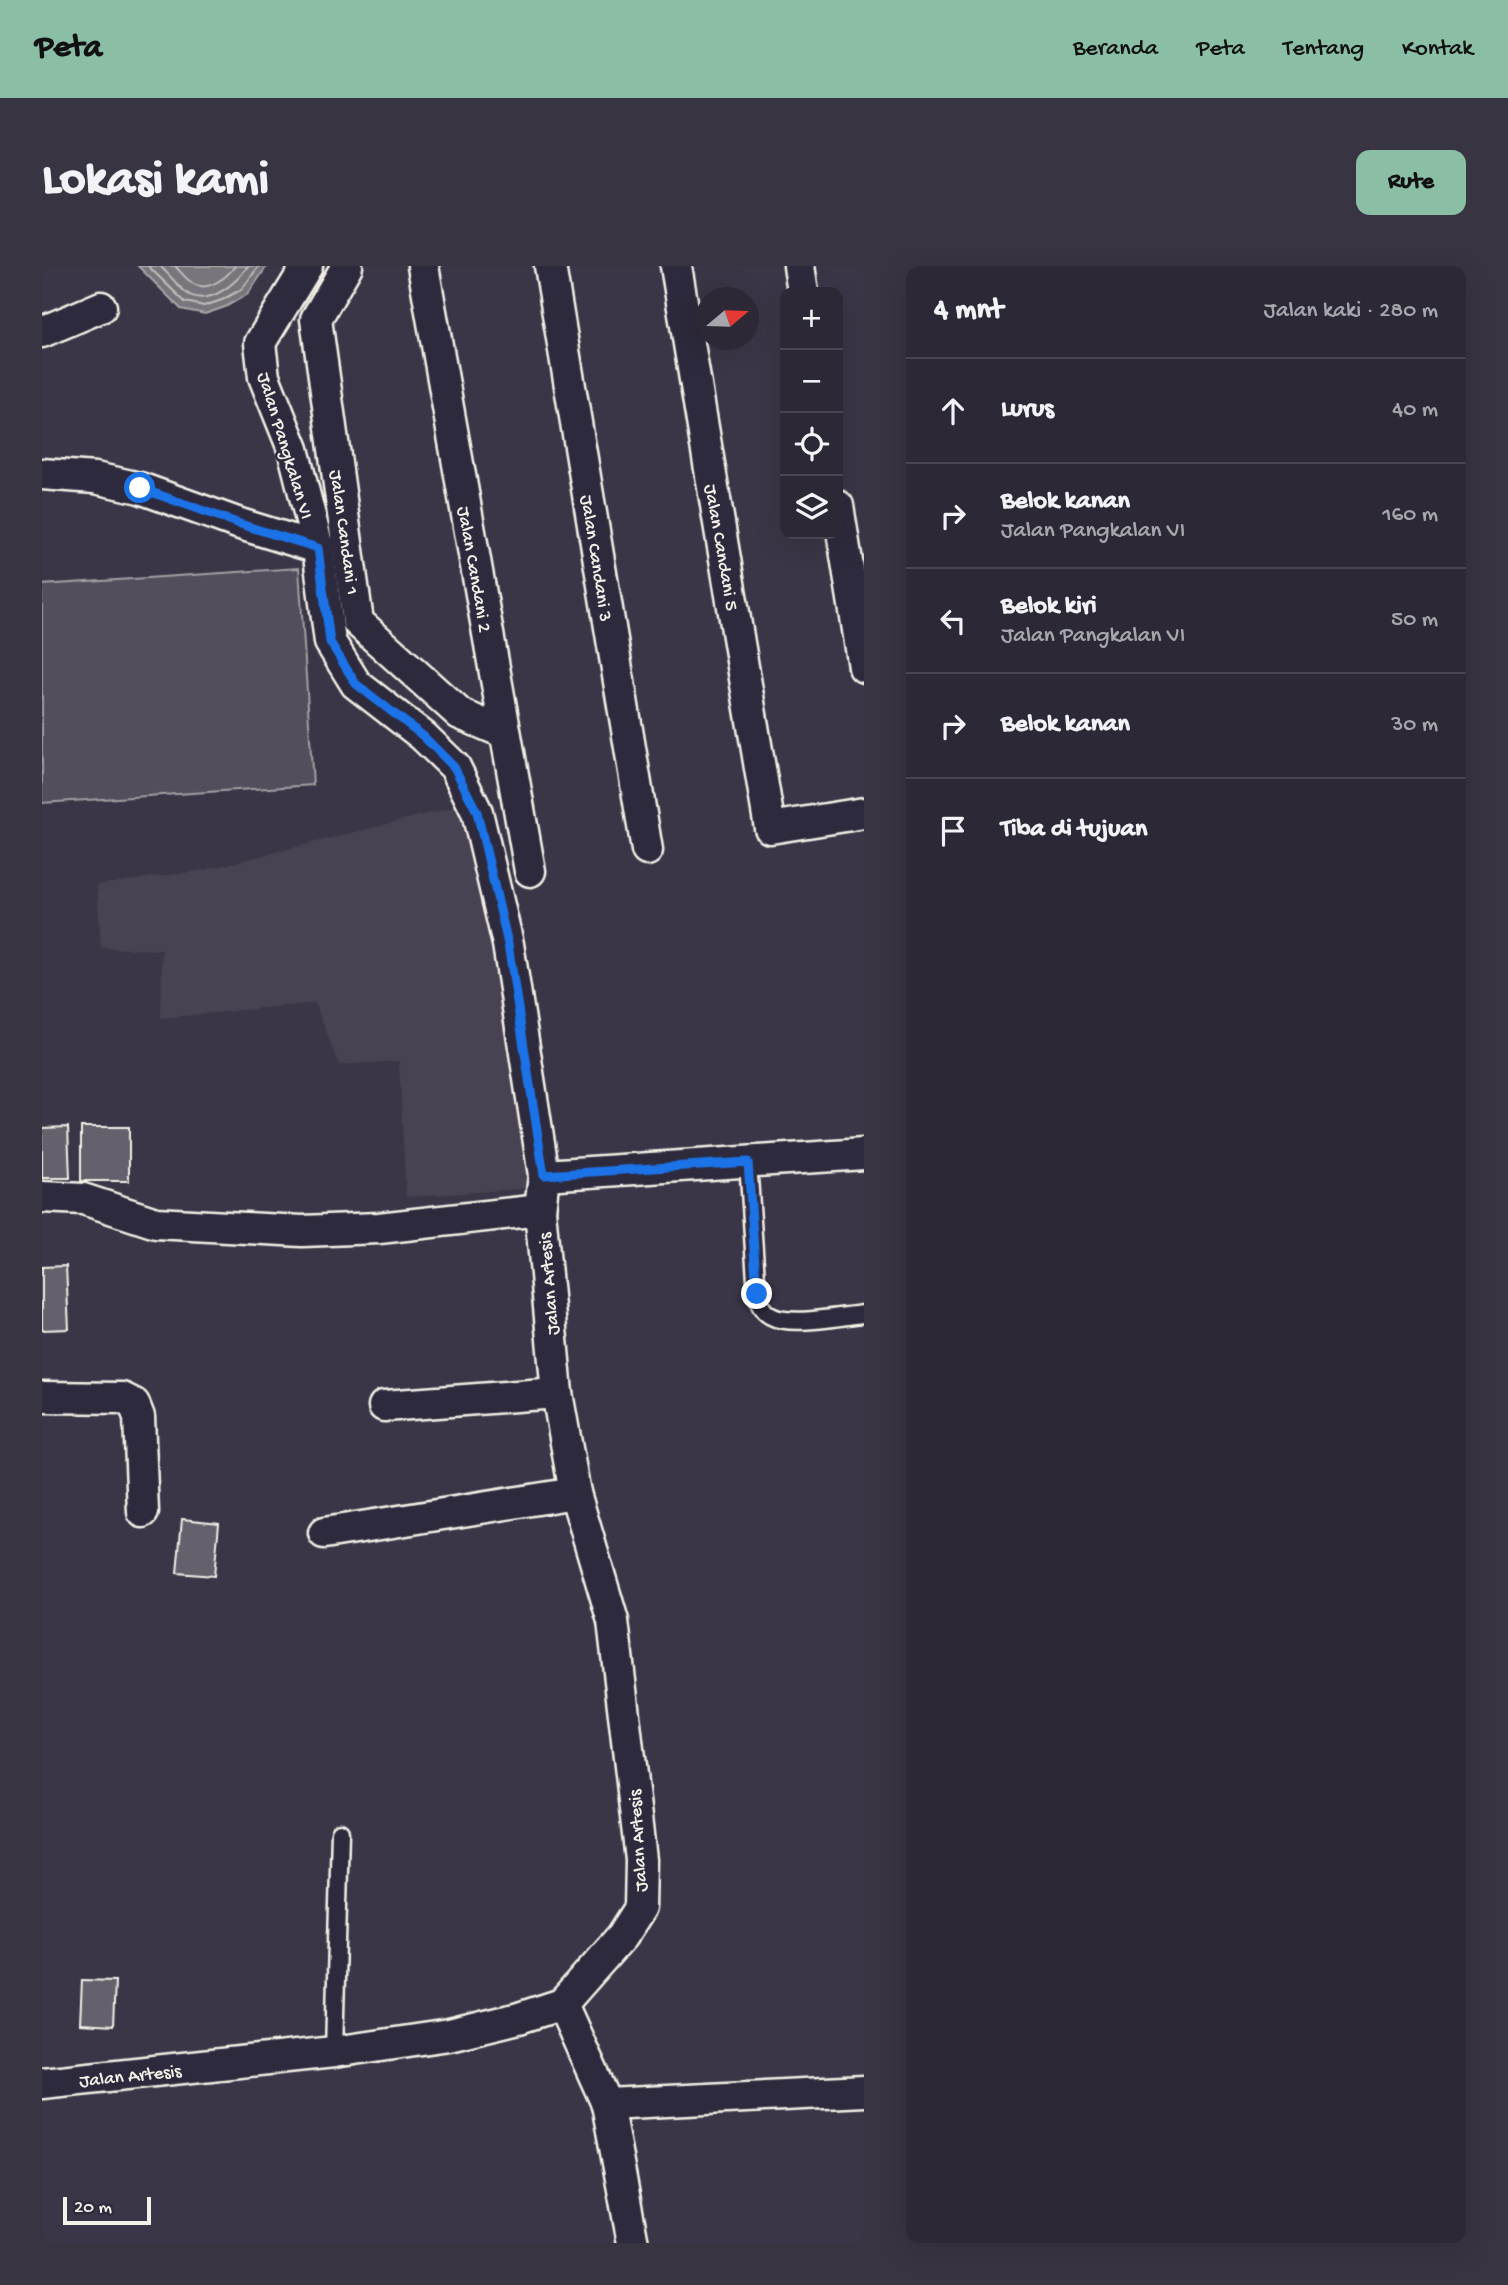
<!DOCTYPE html>
<html lang="id">
<head>
<meta charset="utf-8">
<style>
	:root { --surface:#2c2835; --page:#383441; --text:#f1f3f6; --muted:#a6a6ad; --line:#484450; --accent:#8abfa5 }
	body { margin:0; font-family:"Gochi Hand",sans-serif; background:var(--page); color:var(--text) }
	.controls { position:absolute; right:21px; top:21px; display:grid; overflow:hidden; border-radius:14px; box-shadow:0 7px 28px #0002 }
	.controls button { width:63px; height:63px; display:grid; place-items:center; padding:0; border:0; border-bottom:2px solid var(--line); background:var(--surface); color:var(--text); font:35px sans-serif }
	.compass { position:absolute; left:654px; top:21px; width:63px; height:63px; border-radius:50%; background:var(--surface); box-shadow:0 7px 28px #0002; rotate:71deg }
	.scale { position:absolute; left:21px; bottom:18px; width:88px; box-sizing:border-box; padding-left:7px; border:4px solid #f4f1e8; border-top:0; font-size:19px; line-height:24px; white-space:nowrap; color:#f4f1e8; -webkit-text-stroke:5px #2f2a3d; paint-order:stroke }
	.stop { position:absolute; width:21px; height:21px; margin:-16px; border:5px solid #1a73e8; border-radius:50%; background:#fff }
	.stop.end { background:#1a73e8; border-color:#fff; box-shadow:0 2px 7px #0008 }
	.list { margin:0; padding:0; list-style:none }
	h2 { display:flex; justify-content:space-between; align-items:center; height:91px; margin:0; padding:0 28px; font-size:30px }
	h2 small { font-size:23px; font-weight:400; color:var(--muted) }
	.list li { display:grid; grid-template-columns:46px 1fr auto; gap:21px; align-items:center; box-sizing:border-box; height:105px; padding:0 28px; border-top:2px solid var(--line) }
	.list b { display:block; font-size:26px; white-space:nowrap }
	.list p { margin:0; font-size:23px; white-space:nowrap; color:var(--muted) }
	.list em { font-size:23px; font-style:normal; color:var(--muted) }
	.icon { flex:none; width:38px; height:38px; fill:none; stroke:currentColor; stroke-width:2; stroke-linecap:round; stroke-linejoin:round }
	.map { position:relative; flex:none; width:822px; height:1977px; overflow:hidden; border-radius:14px }
	header { display:flex; align-items:center; gap:42px; box-sizing:border-box; height:98px; padding:0 35px; background:var(--accent); color:#111 }
	header strong { font-size:33px }
	nav { display:flex; gap:38px; margin-inline-start:auto; font-size:24px }
	.intro { display:flex; align-items:center; justify-content:space-between; box-sizing:border-box; height:168px; padding:0 42px }
	h1 { margin:0; font-size:49px }
	.button { padding:18px 32px; border-radius:14px; background:var(--accent); color:#111; font-size:24px; font-weight:700 }
	main { display:flex; gap:42px; padding:0 42px }
	aside { flex:1; background:var(--surface); border-radius:14px; box-shadow:0 7px 28px #0002 }
	.map>svg:first-child { display:block }
</style>
</head>
<body>
<header>
<strong>Peta</strong>
<nav><a>Beranda</a><a>Peta</a><a>Tentang</a><a>Kontak</a></nav>
</header>
<div class="intro"><h1>Lokasi kami</h1><a class="button">Rute</a></div>
<main>
<div class="map">
<svg width="822" height="1977" viewBox="0 0 822 1977">
	<rect width="100%" height="100%" fill="#3b3647"/>
	<filter id="ink" filterUnits="userSpaceOnUse"><feTurbulence type="fractalNoise" baseFrequency=".0143" numOctaves="2"/><feDisplacementMap in="SourceGraphic" scale="14" xChannelSelector="R" yChannelSelector="G"/><feConvolveMatrix kernelMatrix="1 2 1 2 8 2 1 2 1" color-interpolation-filters="sRGB"/></filter>
	<g filter="url(#ink)">
		<polygon fill="#484352" points="416,540 483,783 489,922 364,931 357,795 297,799 273,737 119,752 120,684 59,682 55,619 163,604"/>
		<polygon fill="#534e5c" stroke="#a4a0a2" stroke-width="2" points="257,302 271,519 0,537 0,319"/>
		<polygon fill="#78747b" stroke="#aaa6a7" stroke-width="2" points="96,0 225,0 206,28 183,41 163,48 139,43"/>
		<g fill="none" stroke-linecap="round" stroke-linejoin="round">
			<g stroke="#c2bfbc" stroke-width="2">
				<polyline points="106,0 143,36 162,40 180,34 200,23 217,0"/>
				<path d="M118 0C127 8 136 21 146 28 168 41 195 16 206 0"/>
				<path d="M133 0C139 6 146 16 154 19 168 25 186 10 193 0"/>
			</g>
		</g>
		<g fill="#65616c" stroke="#f4f1e8" stroke-width="2">
			<polygon points="26,861 28,912 0,912 0,862"/>
			<rect x="39" y="861" width="48" height="54"/>
			<polygon points="24,1000 27,1063 0,1064 0,1001"/>
			<polygon points="140,1253 177,1257 172,1310 135,1307"/>
			<polygon points="40,1714 73,1715 71,1760 38,1758"/>
		</g>
		<g fill="none" stroke-linecap="round" stroke-linejoin="round">
			<g stroke="#f4f1e8" stroke-width="21">
				<g id="service">
					<path d="M706 896 715 1028C717 1038 720 1045 729 1050 749 1061 798 1050 822 1048"/>
					<polyline points="292,1786 298,1566"/>
				</g>
			</g>
			<g stroke="#f4f1e8" stroke-width="35">
				<g id="minor">
					<polyline points="305,0 274,53 316,356 418,448 463,467"/>
					<polyline points="381,0 488,605"/>
					<polyline points="508,0 605,584"/>
					<polyline points="634,0 728,562 822,547"/>
					<polyline points="757,0 761,26"/>
					<polyline points="0,66 59,41"/>
					<polyline points="0,208 53,212 98,222 198,258 276,282"/>
					<polyline points="796,240 822,401"/>
					<polyline points="502,909 822,888"/>
					<polyline points="0,931 41,933 114,957 260,965 337,962 498,944"/>
					<polyline points="0,1131 80,1132 92,1138 97,1151 101,1246"/>
					<polyline points="342,1140 515,1127"/>
					<polyline points="282,1267 533,1227"/>
					<polyline points="520,1738 565,1838 591,1977"/>
					<polyline points="0,1817 292,1786 407,1769 477,1752 520,1738 580,1670 598,1642 599,1594 571,1355 533,1227 515,1127 498,944 502,909 466,678 435,546 413,501 381,470 314,418 288,376 276,282 251,183 222,111 218,77 265,0"/>
					<polyline points="565,1838 822,1825"/>
				</g>
			</g>
			<use href="#service" stroke="#2f2a3d" stroke-width="16"/>
			<use href="#minor" stroke="#2f2a3d" stroke-width="30"/>
		</g>
	</g>
	<g fill="none" stroke-linecap="round" stroke-linejoin="round" filter="url(#ink)">
		<polyline stroke="#1a73e8" stroke-width="9" points="98,222 198,258 276,282 288,376 314,418 381,470 412,501 435,546 466,678 502,909 706,896 715,1028"/>
	</g>
	<g text-anchor="middle" stroke-width="5" stroke-linejoin="round" paint-order="stroke">
		<g font-size="19" fill="#f4f1e8" stroke="#2f2a3d">
			<text transform="translate(245 179) rotate(73)" y="7">Jalan Pangkalan VI</text>
			<text transform="translate(304 266) rotate(82)" y="7">Jalan Candani 1</text>
			<text transform="translate(681 281) rotate(80)" y="7">Jalan Candani 5</text>
			<text transform="translate(556 292) rotate(81)" y="7">Jalan Candani 3</text>
			<text transform="translate(434 303) rotate(80)" y="7">Jalan Candani 2</text>
			<text transform="translate(505 1018) rotate(-95)" y="7">Jalan Artesis</text>
			<text transform="translate(594 1575) rotate(-94)" y="7">Jalan Artesis</text>
			<text transform="translate(88 1808) rotate(-6)" y="7">Jalan Artesis</text>
		</g>
	</g>
</svg>
<div class="controls">
<button>+</button>
<button>−</button>
<button><svg class="icon" aria-label="locate" viewBox="0 0 24 24"><circle cx="12" cy="12" r="6"/><path d="M12 2v4M12 18v4M2 12h4M18 12h4"/></svg></button>
<button><svg class="icon" aria-label="layers" viewBox="0 0 24 24"><path d="M12 4l9 5-9 5-9-5zM3 14l9 5 9-5"/></svg></button>
</div>
<svg class="compass" viewBox="-18 -18 36 36"><path d="M0-13l5 13h-10z" fill="#e53935"/><path d="M0 13l5-13h-10z" fill="#a6a6ad"/></svg>
<div class="scale">20 m</div>
<div class="stop" style="left:98px;top:222px"></div>
<div class="stop end" style="left:715px;top:1028px"></div>
</div>
<aside>
<h2>4 mnt<small>Jalan kaki · 280 m</small></h2>
<ul class="list">
<li><svg class="icon" aria-label="ahead" viewBox="0 0 24 24"><path d="M12 20V5M6 11l6-6 6 6"/></svg><div><b>Lurus</b></div><em>40 m</em></li>
<li><svg class="icon" aria-label="right" viewBox="0 0 24 24"><path d="M7 20v-9h11M14 6l5 5-5 5"/></svg><div><b>Belok kanan</b><p>Jalan Pangkalan VI</p></div><em>160 m</em></li>
<li><svg class="icon" aria-label="left" viewBox="0 0 24 24"><path d="M17 20v-9H6M10 6l-5 5 5 5"/></svg><div><b>Belok kiri</b><p>Jalan Pangkalan VI</p></div><em>50 m</em></li>
<li><svg class="icon" aria-label="right" viewBox="0 0 24 24"><path d="M7 20v-9h11M14 6l5 5-5 5"/></svg><div><b>Belok kanan</b></div><em>30 m</em></li>
<li><svg class="icon" aria-label="arrive" viewBox="0 0 24 24"><path d="M6 21V4h12l-3 4 3 4H6"/></svg><div><b>Tiba di tujuan</b></div></li>
</ul>
</aside>
</main>
</body>
</html>
